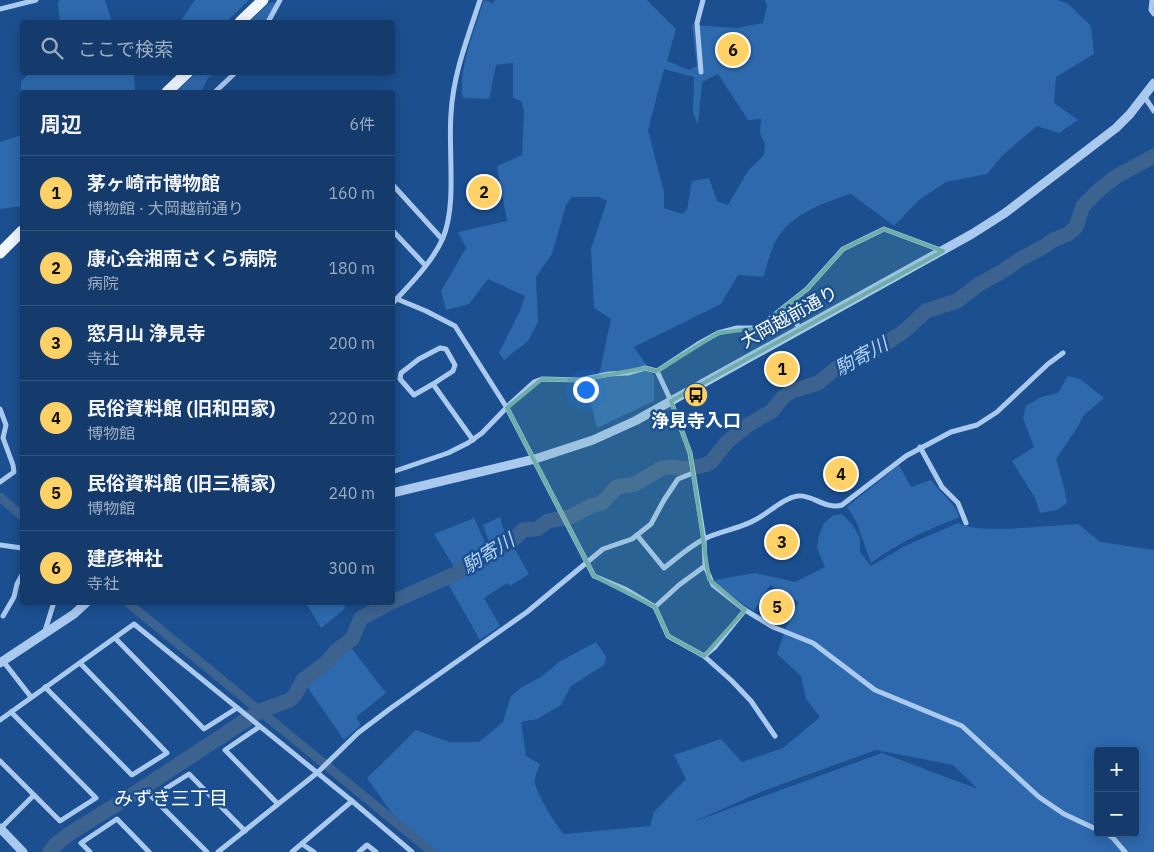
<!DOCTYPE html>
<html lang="ja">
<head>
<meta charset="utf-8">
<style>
	:root { --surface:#143b6b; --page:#214673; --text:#f1f3f6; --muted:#9dadc1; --line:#33557e; --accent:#ffd166 }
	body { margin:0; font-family:"IBM Plex Sans","Noto Sans JP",sans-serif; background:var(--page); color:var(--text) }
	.controls { position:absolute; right:15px; bottom:15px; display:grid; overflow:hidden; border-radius:5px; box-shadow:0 2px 12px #0003 }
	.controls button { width:45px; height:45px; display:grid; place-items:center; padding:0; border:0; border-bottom:1px solid var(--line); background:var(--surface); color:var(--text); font:25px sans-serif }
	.you { position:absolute; left:585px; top:389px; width:18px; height:18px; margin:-12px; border:4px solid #fff; border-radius:50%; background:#1a73e8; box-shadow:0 0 0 8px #1a73e833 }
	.badge { display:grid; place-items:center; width:32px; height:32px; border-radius:50%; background:var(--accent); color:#111; font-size:16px; font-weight:700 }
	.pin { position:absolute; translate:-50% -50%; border:2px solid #fff; box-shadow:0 1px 5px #0006 }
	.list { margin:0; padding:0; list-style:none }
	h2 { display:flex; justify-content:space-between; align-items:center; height:65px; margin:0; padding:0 20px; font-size:21px }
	h2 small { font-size:16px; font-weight:400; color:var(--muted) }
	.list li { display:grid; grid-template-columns:32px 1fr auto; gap:15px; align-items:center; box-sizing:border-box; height:75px; padding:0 20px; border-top:1px solid var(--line) }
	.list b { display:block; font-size:19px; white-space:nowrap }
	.list p { margin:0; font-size:16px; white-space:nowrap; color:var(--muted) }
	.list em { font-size:16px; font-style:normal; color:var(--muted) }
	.icon { flex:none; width:28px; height:28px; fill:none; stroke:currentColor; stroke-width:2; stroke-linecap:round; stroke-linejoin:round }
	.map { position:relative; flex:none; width:1154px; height:852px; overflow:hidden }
	.search { position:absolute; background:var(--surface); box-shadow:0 2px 12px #0003; left:20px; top:20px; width:375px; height:55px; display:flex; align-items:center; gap:12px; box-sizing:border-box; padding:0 18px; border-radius:5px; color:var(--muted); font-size:19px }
	.panel { position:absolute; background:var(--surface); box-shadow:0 2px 12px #0003; left:20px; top:90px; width:375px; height:515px; border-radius:5px }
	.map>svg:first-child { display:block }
</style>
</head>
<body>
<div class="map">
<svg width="1154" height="852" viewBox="0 0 1154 852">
	<rect width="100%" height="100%" fill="#1b4f8f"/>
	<g fill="#2e69ad" fill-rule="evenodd">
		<polygon points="60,0 105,0 112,22 60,22 58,3"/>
		<polygon points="195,0 249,0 226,22 180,22"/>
		<path d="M484 0 493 3 495 0H647L676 29 667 61 689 70 697 66 692 25 737 28 763 23 767 6 765 0H1057L1067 3 1091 26 1094 54 1056 77 1054 103 1078 120 1059 133 1037 126 1004 154 987 174 946 182 919 200 894 226 851 194C825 202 794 213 778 237 771 248 768 264 763 277L738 275 721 304 634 347 654 376V401L597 428 587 388 600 371 611 319 594 308 591 249 607 201 599 197H572L566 205 552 254 536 277 538 322 528 341 504 360 499 353 520 311 525 296 488 279 469 304 446 310 441 291 466 248 458 232 507 221 497 166 522 155 524 111 521 101 513 98V63L496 65 489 99 463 98C457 73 476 25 484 0ZM664 69 694 77 693 112 698 125 702 82 718 74 748 120 761 119 760 133 765 144 764 155 748 171 728 205 717 201 709 178 692 181 687 210 682 214 664 208V192L648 130Z"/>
		<polygon points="273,2 276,3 266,22 249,22 268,4"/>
		<polygon points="30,73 134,73 135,92 24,92 21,89 21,81"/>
		<polygon points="196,73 216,73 208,78 201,92 176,92"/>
		<polygon points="22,135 22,206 0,209 0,142"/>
		<polygon points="1068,376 1080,379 1104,398 1084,415 1077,428 1056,459 1064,487 1067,503 1057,510 1040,513 1035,498 1012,461 1034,447 1023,418 1026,406 1041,397 1058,393"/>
		<path d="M899 465 911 487 931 480C940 493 953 501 959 515L958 518C926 530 898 543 871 563L856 521 847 507Z"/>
		<path d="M842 514 852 524 860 538V552L871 566 905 546 958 523C977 535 1052 525 1078 524L1101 542 1154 550V852H433L391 812 367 778 416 730 449 742H479L503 722 511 696 522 687 541 677 559 662 596 642 606 657 604 665 571 686 561 705 537 719 521 722 526 756 540 764C538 770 534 777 535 783 536 793 557 827 564 834L650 826 654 812 686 779 674 755 721 739 742 762 783 748 820 717 806 699 801 676 777 654 785 630 798 602 770 585 754 611 721 589 715 580 755 573 795 582 825 567 817 548 819 535 824 523 834 515ZM876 750 953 765 978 789 882 753 693 822 763 791ZM1098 751H1135V833H1098Z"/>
		<polygon points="500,517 507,541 491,548 483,525"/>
		<polygon points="474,518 488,549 465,561 455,569 434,534"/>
		<polygon points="513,546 529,574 510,586 507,583 484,598 500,626 480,640 448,584 457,579 477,564"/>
		<polygon points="306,603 342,603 346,608 321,628"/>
		<polygon points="349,645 386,693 356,717 361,725 344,740 305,684 330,664 339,653"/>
	</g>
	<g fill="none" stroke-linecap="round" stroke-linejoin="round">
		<g stroke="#3c6290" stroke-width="9">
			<polyline points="0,497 22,516"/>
			<polyline points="127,602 432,852"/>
		</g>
		<g stroke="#3c6290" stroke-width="15">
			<polyline points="392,602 455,574 474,561 509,544 523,530 537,529 548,521 570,517 591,506 602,503 617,487 635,484 662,468 673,467 687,469 705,465 711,462 727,442 748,425 772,411 783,397 792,391 818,383 843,363 871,353 903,332 926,311 957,301 978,285 1003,271 1019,260 1045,246 1053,240 1068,234 1076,227 1083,206 1100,189 1117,176 1154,156"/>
			<polyline points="50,852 55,845 69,834 135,793 260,711 290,700 295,695 303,680 327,662 336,651 352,639 361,618 392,602"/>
		</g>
		<g stroke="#a9c9ee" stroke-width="5">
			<polyline points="1152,0 1151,10 1154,14"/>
			<polyline points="0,9 36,0"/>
			<polyline points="268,22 280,0"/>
			<polyline points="701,72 697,23 703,0"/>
			<polyline points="215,92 236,72"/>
			<polyline points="1144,96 1154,111"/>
			<polyline points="392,184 442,239"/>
			<polyline points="392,230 425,265"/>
			<polyline points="397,299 426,311 455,326 507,408 594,576 625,589 655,607 679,585 705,566"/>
			<path d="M392 304C410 284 432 263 443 238 457 204 448 151 451 114 453 74 468 37 480 0"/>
			<polyline points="787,305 800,330"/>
			<polyline points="657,371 671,401 690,453 704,539 705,566 713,585 745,610 773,627 813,643 875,690 962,726 1039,797 1064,814 1098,830"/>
			<polyline points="433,384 453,371 455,365 446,349 440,348 419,359 401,373 400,379 414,395 433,384 473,440"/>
			<polyline points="0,409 6,425 3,438 13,465 14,472 0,482"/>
			<polyline points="920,447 942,487 958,503 966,523"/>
			<polyline points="392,472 448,453 468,443 482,433 512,402 534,382 542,379 580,380 609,374 628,373 645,368 657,371 698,344 718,333 737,328 758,328 807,289 843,249 884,229 943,251"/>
			<path d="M637 535 664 568C677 558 690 546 704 539 720 531 739 529 755 520 769 513 783 498 798 496 812 494 825 510 842 505L906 456 951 432 977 425 997 412 1048 364 1063 353"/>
			<polyline points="0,545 22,548"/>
			<polyline points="655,607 668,636 704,656 732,681 751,701 775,736"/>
			<polyline points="3,616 14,597 17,584 22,575"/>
			<polyline points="44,634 54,602"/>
			<polyline points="115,638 204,729 237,708"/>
			<polyline points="704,656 715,647 745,610"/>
			<polyline points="3,661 31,697"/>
			<polyline points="45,687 132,775 167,753 80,663"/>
			<polyline points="0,720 134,624 352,801 412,852"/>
			<polyline points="259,727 225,750 278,804"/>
			<polyline points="0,761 60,821 96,798 11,712"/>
			<polyline points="0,829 34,795"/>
			<polyline points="1106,833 1113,838 1125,852"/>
			<polyline points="302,844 314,852"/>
			<polyline points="90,852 81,843 117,819 149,852"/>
			<polyline points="207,852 152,797 189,774 245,831"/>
			<polyline points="218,852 317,773 358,733 391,708 527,612 603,549 632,539 651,524 664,500 678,479 693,473"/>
			<polyline points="292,852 352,801"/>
			<polyline points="359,852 367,845 376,852"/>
		</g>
		<g stroke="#a9c9ee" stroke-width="9">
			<polyline points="392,493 535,459 593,440 635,421 972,234 1005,213 1116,128 1130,114 1154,83"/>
			<polyline points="0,663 74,614 87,602"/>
			<polyline points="0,828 23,852"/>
		</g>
		<g stroke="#f0f6ff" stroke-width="11">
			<polyline points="240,22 263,0"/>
			<polyline points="167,92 188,72"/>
			<polyline points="0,253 22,231"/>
		</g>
	</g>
	<path fill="#6fada8" fill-opacity="0.2" stroke="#6fada8" stroke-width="4" stroke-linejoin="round" d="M884 229 943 251 671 401 690 453 709 579 745 610 704 656 668 636 655 607 594 576 507 408 542 379 580 380 645 368 657 371 718 333 758 328 807 289 843 249Z"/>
	<defs>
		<g id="bus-disc" transform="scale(1.25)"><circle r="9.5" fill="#ffd166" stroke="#1b4f8f"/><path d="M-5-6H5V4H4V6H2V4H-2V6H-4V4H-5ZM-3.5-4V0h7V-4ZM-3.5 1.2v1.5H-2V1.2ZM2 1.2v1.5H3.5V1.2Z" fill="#111"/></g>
	</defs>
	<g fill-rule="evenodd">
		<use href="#bus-disc" x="696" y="395"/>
	</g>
	<g text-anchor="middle" stroke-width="5" stroke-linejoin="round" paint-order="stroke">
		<g font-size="18" fill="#fff" stroke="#1b4f8f">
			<text transform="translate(789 317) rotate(-29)" y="6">大岡越前通り</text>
		</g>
		<g font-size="18" font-weight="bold" fill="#fff" stroke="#1b4f8f">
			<text x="696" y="427">浄見寺入口</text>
		</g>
		<g font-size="19" font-style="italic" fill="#b5d3f5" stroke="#1b4f8f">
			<text transform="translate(861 356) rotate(-29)" y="7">駒寄川</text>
			<text transform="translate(488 553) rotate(-32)" y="7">駒寄川</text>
		</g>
		<g font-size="19" fill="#fff" stroke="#1b4f8f">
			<text x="171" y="805">みずき三丁目</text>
		</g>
	</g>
</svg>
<div class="controls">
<button>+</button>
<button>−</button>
</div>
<div class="you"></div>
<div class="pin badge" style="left:782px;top:369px">1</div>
<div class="pin badge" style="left:484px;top:192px">2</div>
<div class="pin badge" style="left:782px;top:542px">3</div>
<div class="pin badge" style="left:841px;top:474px">4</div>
<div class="pin badge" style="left:777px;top:607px">5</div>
<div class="pin badge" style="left:733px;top:50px">6</div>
<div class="search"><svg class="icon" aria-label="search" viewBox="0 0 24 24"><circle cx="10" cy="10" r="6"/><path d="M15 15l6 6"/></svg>ここで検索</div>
<section class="panel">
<h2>周辺<small>6件</small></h2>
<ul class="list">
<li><span class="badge">1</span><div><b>茅ヶ崎市博物館</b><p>博物館 · 大岡越前通り</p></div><em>160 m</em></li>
<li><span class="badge">2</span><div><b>康心会湘南さくら病院</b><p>病院</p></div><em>180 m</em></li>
<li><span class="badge">3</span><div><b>窓月山 浄見寺</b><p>寺社</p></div><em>200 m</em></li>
<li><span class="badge">4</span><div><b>民俗資料館 (旧和田家)</b><p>博物館</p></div><em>220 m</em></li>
<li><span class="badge">5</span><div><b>民俗資料館 (旧三橋家)</b><p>博物館</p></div><em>240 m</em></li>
<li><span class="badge">6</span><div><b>建彦神社</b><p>寺社</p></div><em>300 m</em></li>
</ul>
</section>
</div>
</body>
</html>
